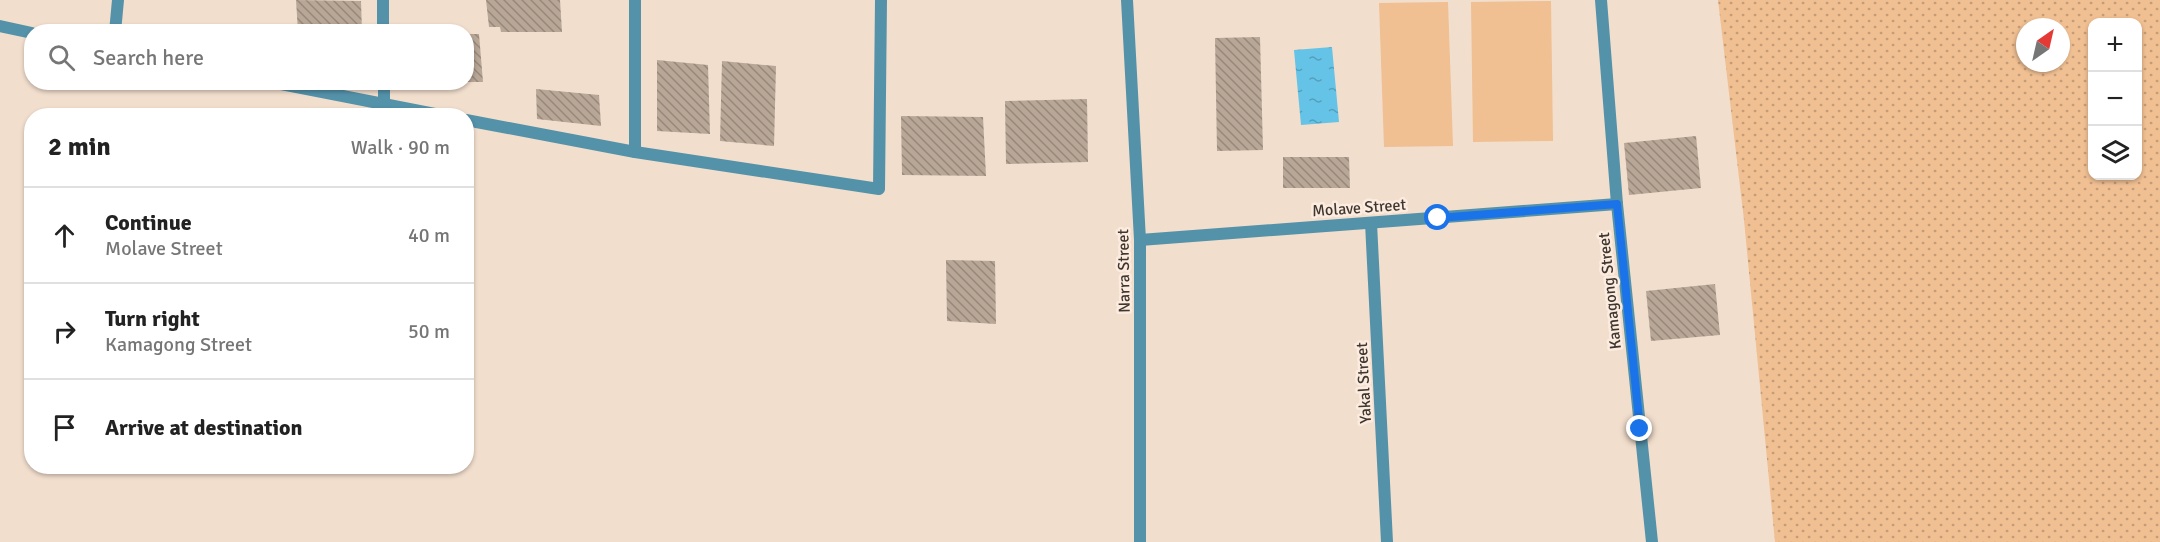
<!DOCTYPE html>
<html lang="en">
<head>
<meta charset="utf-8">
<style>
	:root { --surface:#fff; --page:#f6f6f6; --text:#222; --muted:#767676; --line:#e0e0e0 }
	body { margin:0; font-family:Signika,sans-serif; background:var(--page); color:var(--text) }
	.controls { position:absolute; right:18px; top:18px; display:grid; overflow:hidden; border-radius:12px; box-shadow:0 2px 4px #0004 }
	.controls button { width:54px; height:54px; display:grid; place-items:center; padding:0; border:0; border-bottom:2px solid var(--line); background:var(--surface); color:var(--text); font:30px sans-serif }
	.compass { position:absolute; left:2016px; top:18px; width:54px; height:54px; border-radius:50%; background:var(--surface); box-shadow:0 2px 4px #0004; rotate:34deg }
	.stop { position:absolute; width:18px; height:18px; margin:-14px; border:4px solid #1a73e8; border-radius:50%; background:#fff }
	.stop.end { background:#1a73e8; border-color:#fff; box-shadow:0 2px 6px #0008 }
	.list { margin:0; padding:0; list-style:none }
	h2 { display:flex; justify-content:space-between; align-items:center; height:78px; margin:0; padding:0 24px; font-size:26px }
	h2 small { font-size:20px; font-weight:400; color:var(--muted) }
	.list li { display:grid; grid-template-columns:39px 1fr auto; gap:18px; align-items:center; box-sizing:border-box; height:96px; padding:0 24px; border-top:2px solid var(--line) }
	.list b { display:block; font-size:22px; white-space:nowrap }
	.list p { margin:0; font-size:20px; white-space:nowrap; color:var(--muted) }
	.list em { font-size:20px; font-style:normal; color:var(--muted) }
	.icon { flex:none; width:33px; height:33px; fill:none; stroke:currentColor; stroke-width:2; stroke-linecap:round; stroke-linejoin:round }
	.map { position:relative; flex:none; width:2160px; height:542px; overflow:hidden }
	.search { position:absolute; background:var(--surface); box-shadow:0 2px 4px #0004; left:24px; top:24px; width:450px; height:66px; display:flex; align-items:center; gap:15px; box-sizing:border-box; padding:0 21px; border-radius:24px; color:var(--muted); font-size:22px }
	.panel { position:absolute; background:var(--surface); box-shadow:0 2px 4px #0004; left:24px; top:108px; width:450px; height:366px; border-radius:24px }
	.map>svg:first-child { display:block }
</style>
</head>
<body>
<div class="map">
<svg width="2160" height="542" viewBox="0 0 2160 542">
	<defs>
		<pattern id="green-dots" width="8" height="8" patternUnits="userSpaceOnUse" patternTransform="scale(1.5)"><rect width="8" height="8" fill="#f0bf92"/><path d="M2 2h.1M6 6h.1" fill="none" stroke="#c49c78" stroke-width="1.8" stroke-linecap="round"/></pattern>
		<pattern id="water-ripples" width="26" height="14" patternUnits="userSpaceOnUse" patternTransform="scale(1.5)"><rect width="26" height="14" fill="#64c3e6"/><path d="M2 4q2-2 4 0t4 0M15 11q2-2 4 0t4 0" fill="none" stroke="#549fbb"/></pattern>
		<pattern id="building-back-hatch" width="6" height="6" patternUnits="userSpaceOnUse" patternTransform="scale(1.5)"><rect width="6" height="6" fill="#b8a696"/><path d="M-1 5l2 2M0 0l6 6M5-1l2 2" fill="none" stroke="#97887b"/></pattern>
	</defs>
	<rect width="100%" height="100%" fill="#f2decd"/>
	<path fill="url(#green-dots)" fill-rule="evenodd" d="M1718 0H2160V542H1775L1744 220ZM2092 22H2138V176H2092ZM2025 27H2061V63H2025Z"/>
	<g fill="#f0bf92">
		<polygon points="1551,1 1553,141 1473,142 1471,2"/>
		<polygon points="1448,2 1453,146 1384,147 1379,3"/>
	</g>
	<polygon fill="url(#water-ripples)" points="1332,47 1339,122 1301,125 1294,50"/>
	<g fill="url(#building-back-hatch)">
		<polygon points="296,0 361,1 362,32 298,32"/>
		<polygon points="486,0 560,0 562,32 501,32 500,27 489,27"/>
		<polygon points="466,34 479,34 483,82 466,82"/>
		<polygon points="1260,37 1263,150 1217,151 1215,38"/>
		<polygon points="657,60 708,65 710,134 657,131"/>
		<polygon points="722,61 776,66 774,146 720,141"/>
		<polygon points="536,89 599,95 601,126 537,119"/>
		<polygon points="1087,99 1088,162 1006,164 1005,101"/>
		<polygon points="901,116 983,117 986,176 902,175"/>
		<polygon points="1696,136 1701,188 1629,195 1624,143"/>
		<polygon points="1283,157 1349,157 1350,188 1283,188"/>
		<polygon points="946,260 995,261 996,324 947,321"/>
		<polygon points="1715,284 1720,335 1651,341 1646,291"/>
	</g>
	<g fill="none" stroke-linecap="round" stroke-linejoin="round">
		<g stroke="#5492aa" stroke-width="12">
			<polyline points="383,0 383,32"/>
			<polyline points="635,0 635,152"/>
			<polyline points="1127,0 1140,240 1140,542"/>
			<polyline points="1601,0 1617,204 1652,542"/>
			<polyline points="0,26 32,33"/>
			<polyline points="115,32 118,0"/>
			<polyline points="271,82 445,116"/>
			<polyline points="384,82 384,104"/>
			<polyline points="466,120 635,152 879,189 881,0"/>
			<polyline points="1371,223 1387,542"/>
			<polyline points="1140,240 1617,204"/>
		</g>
	</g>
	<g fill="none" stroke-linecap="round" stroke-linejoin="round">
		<polyline stroke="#1a73e8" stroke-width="8" points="1438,218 1617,204 1640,429"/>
	</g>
	<g text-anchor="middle" stroke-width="5" stroke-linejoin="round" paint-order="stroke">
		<g font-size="16" fill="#3e362f" stroke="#fcecdf">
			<text transform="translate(1359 207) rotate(-4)" y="6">Molave Street</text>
			<text transform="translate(1123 271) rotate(-91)" y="6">Narra Street</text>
			<text transform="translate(1609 291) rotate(-96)" y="6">Kamagong Street</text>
			<text transform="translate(1363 383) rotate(-93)" y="6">Yakal Street</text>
		</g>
	</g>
</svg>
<div class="controls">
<button>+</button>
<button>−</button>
<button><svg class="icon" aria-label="layers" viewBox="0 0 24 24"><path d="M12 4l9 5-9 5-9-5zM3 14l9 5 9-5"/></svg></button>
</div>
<svg class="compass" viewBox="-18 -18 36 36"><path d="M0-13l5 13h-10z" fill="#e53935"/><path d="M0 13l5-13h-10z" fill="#767676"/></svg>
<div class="stop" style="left:1438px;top:218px"></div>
<div class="stop end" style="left:1640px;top:429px"></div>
<div class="search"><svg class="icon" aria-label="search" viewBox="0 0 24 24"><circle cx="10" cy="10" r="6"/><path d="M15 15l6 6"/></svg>Search here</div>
<section class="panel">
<h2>2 min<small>Walk · 90 m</small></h2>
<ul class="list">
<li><svg class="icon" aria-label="ahead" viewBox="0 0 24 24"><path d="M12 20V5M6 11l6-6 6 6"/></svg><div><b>Continue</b><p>Molave Street</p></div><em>40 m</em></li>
<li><svg class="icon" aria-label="right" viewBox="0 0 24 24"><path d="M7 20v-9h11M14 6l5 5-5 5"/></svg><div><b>Turn right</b><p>Kamagong Street</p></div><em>50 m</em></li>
<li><svg class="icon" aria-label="arrive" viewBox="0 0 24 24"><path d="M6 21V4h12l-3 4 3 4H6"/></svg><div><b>Arrive at destination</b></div></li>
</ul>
</section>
</div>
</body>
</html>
